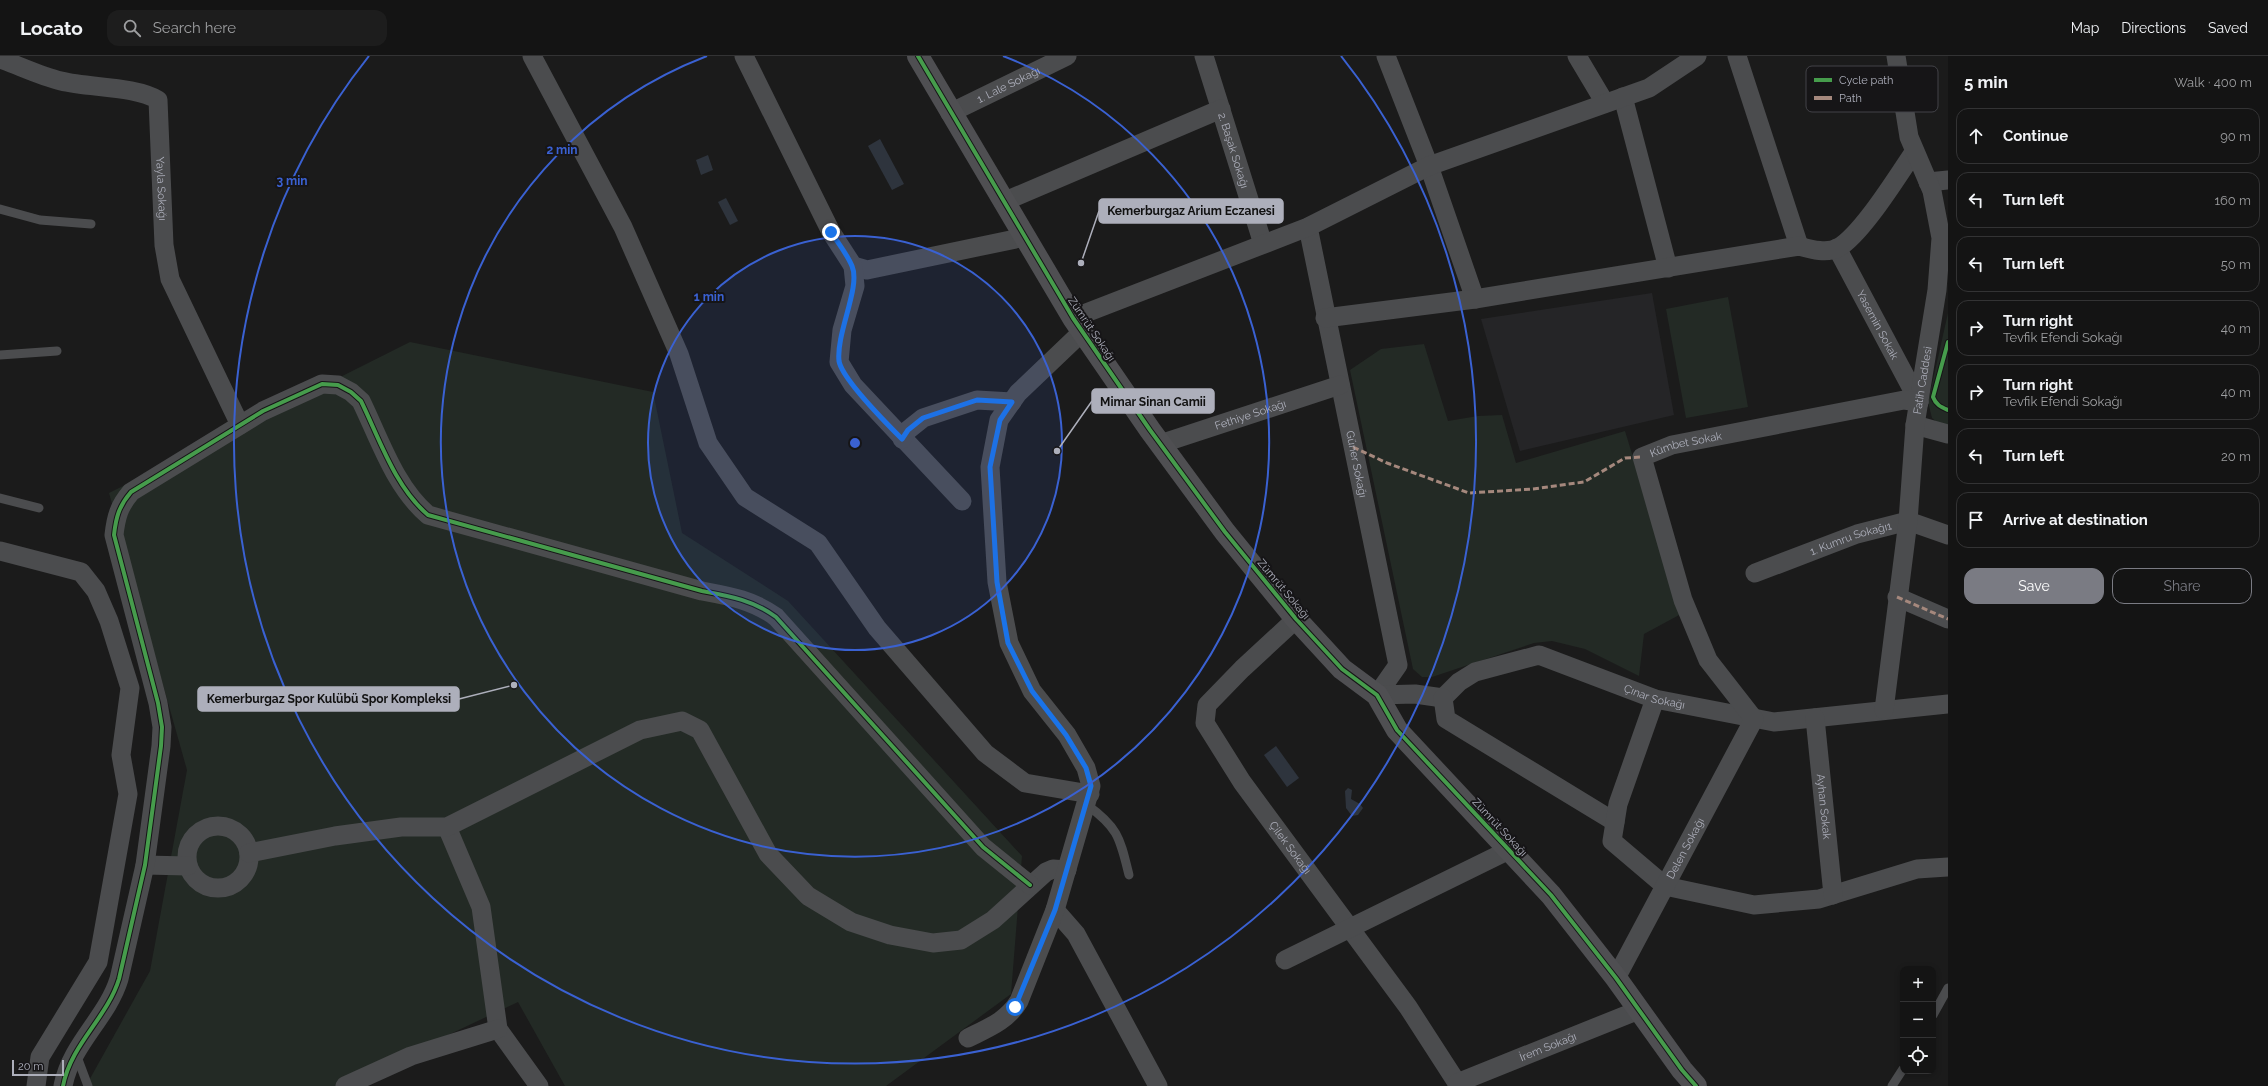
<!DOCTYPE html>
<html lang="en">
<head>
<meta charset="utf-8">
<style>
	:root { --surface:#141414; --page:#1d1d1d; --text:#f1f3f6; --muted:#9d9ea0; --line:#333334; --accent:#7a7b83 }
	body { margin:0; font-family:Raleway,sans-serif; background:var(--page); color:var(--text) }
	.controls { position:absolute; right:12px; bottom:12px; display:grid; overflow:hidden; border-radius:8px; box-shadow:0 2px 6px #0003 }
	.controls button { width:36px; height:36px; display:grid; place-items:center; padding:0; border:0; border-bottom:1px solid var(--line); background:var(--surface); color:var(--text); font:20px sans-serif }
	.scale { position:absolute; left:12px; bottom:10px; width:52px; box-sizing:border-box; padding-left:4px; border:2px solid #adafbb; border-top:0; font-size:11px; line-height:14px; white-space:nowrap; color:#adafbb; -webkit-text-stroke:3px #161517; paint-order:stroke }
	.stop { position:absolute; width:12px; height:12px; margin:-9px; border:3px solid #1a73e8; border-radius:50%; background:#fff }
	.stop.end { background:#1a73e8; border-color:#fff; box-shadow:0 1px 4px #0008 }
	.list { margin:0; padding:0; list-style:none }
	h2 { display:flex; justify-content:space-between; align-items:center; height:52px; margin:0; padding:0 16px; font-size:17px }
	h2 small { font-size:13px; font-weight:400; color:var(--muted) }
	.list li { display:grid; grid-template-columns:26px 1fr auto; gap:12px; align-items:center; box-sizing:border-box; height:56px; margin:0 8px 8px; padding:0 8px; border:1px solid var(--line); border-radius:12px }
	.list b { display:block; font-size:15px; white-space:nowrap }
	.list p { margin:0; font-size:13px; white-space:nowrap; color:var(--muted) }
	.list em { font-size:13px; font-style:normal; color:var(--muted) }
	.actions { display:flex; gap:8px; padding:12px 16px }
	.actions a { flex:1; padding:9px 0; border:1px solid var(--accent); border-radius:12px; text-align:center; font-size:14px; color:var(--accent) }
	.actions .main { background:var(--accent); color:#fff }
	.icon { flex:none; width:22px; height:22px; fill:none; stroke:currentColor; stroke-width:2; stroke-linecap:round; stroke-linejoin:round }
	.map { position:relative; flex:none; width:1948px; height:1030px; overflow:hidden }
	header { display:flex; align-items:center; gap:24px; box-sizing:border-box; height:56px; padding:0 20px; background:var(--surface); border-bottom:1px solid var(--line) }
	header strong { font-size:19px }
	nav { display:flex; gap:22px; margin-inline-start:auto; font-size:14px }
	.search { width:280px; height:36px; background:var(--page); display:flex; align-items:center; gap:10px; box-sizing:border-box; padding:0 14px; border-radius:12px; color:var(--muted); font-size:15px }
	main { display:flex }
	aside { flex:1; background:var(--surface) }
	.map>svg:first-child { display:block }
</style>
</head>
<body>
<header>
<strong>Locato</strong>
<div class="search"><svg class="icon" aria-label="search" viewBox="0 0 24 24"><circle cx="10" cy="10" r="6"/><path d="M15 15l6 6"/></svg>Search here</div>
<nav><a>Map</a><a>Directions</a><a>Saved</a></nav>
</header>
<main>
<div class="map">
<svg width="1948" height="1030" viewBox="0 0 1948 1030">
	<rect width="100%" height="100%" fill="#1b1b1b"/>
	<polygon fill="#252527" points="1652,237 1674,359 1520,395 1481,263"/>
	<g fill="#232a25">
		<polygon points="1728,241 1748,351 1686,362 1666,253"/>
		<polygon points="1948,257 1948,373 1942,371 1932,362 1928,346"/>
		<polygon points="410,286 653,336 682,477 788,545 1022,800 1011,938 886,1030 565,1030 518,946 340,1030 88,1030 87,1028 150,915 187,714 109,437"/>
		<polygon points="1424,288 1448,365 1478,360 1502,359 1516,407 1625,375 1681,558 1644,578 1639,620 1585,593 1552,585 1534,587 1432,621 1422,621 1413,613 1350,314 1381,293"/>
	</g>
	<g fill="#2e343d">
		<polygon points="880,83 904,128 892,134 868,90"/>
		<polygon points="708,99 713,114 701,119 696,104"/>
		<polygon points="726,142 738,165 730,169 718,146"/>
		<polygon points="1276,690 1299,722 1287,731 1264,699"/>
		<polygon points="1348,732 1352,734 1351,743 1360,748 1363,752 1358,759 1352,760 1346,752 1345,735"/>
	</g>
	<g fill="none" stroke-linecap="round" stroke-linejoin="round">
		<g stroke="#4b4c4e" stroke-width="9">
			<polyline points="0,153 40,164 91,168"/>
			<polyline points="0,299 57,295"/>
			<polyline points="0,442 39,452"/>
			<path d="M1087 749C1119 772 1120 783 1129 819"/>
			<polyline points="1933,959 1948,932"/>
			<polyline points="76,998 88,1030"/>
			<polyline points="1892,1030 1903,1013"/>
		</g>
		<g stroke="#4b4c4e" stroke-width="19">
			<polyline points="532,0 623,171 679,298 708,387 745,441 818,487 877,572 985,697 1025,727 1090,738"/>
			<polyline points="744,0 831,176 853,210 867,214 1025,181"/>
			<path id="s1" d="M1204 0 1263 188"/>
			<polyline points="1386,0 1429,110 1475,243"/>
			<polyline points="1577,0 1605,47"/>
			<polyline points="1737,0 1799,190"/>
			<path id="s2" d="M0 3C20 10 40 20 61 25 89 32 135 30 158 44L164 189 170 223 240 369"/>
			<polyline points="1623,41 1668,212"/>
			<path id="s3" d="M950 57 1067 0"/>
			<polyline points="1928,126 1948,124"/>
			<polyline points="1003,146 1221,53"/>
			<path id="s4" d="M1308 171 1398 609 1377 639"/>
			<path id="s5" d="M1837 192 1919 346"/>
			<polyline points="853,210 855,230 842,274 839,306 853,329 962,445"/>
			<polyline points="1073,262 1308,171 1429,110 1649,32 1697,0"/>
			<path d="M1325 262 1475 243 1799 190C1810 193 1826 198 1838 192 1862 178 1897 121 1914 96"/>
			<polyline points="1915,369 1948,378"/>
			<polyline points="902,383 908,374 923,362 977,344 1012,346"/>
			<path id="s6" d="M1160 388 1340 329"/>
			<polyline points="0,495 81,516 96,535 109,565 130,632 121,699 128,738 98,906 40,1001 36,1030"/>
			<path id="s7" d="M1755 517 1857 478 1908 465 1948 479"/>
			<polyline points="1897,541 1948,563"/>
			<path id="s8" d="M1296 563 1242 613 1207 649 1205 667 1242 726 1408 951 1459 1030"/>
			<path id="s9" d="M1377 639 1415 638 1443 642 1459 626 1475 616 1539 599 1655 643 1774 666 1948 648"/>
			<polyline points="1443,642 1446,663 1615,766"/>
			<polyline points="1655,643 1618,748 1612,785 1665,830 1754,849 1819,843 1917,813 1948,811"/>
			<path id="s10" d="M1884 654 1908 465 1915 369 1937 234 1941 182 1932 135 1909 81 1896 0"/>
			<path id="s11" d="M1815 662 1833 839"/>
			<circle cx="218" cy="801" r="31"/>
			<polyline points="447,771 481,851 498,973 539,1030"/>
			<polyline points="249,797 335,780 401,771 447,771 640,674 682,665 700,674 768,798 808,840 851,866 890,879 933,887 961,884 993,864 1046,816 1053,813 1067,814"/>
			<polyline points="145,809 188,810"/>
			<polyline points="1055,854 1076,878 1158,1030"/>
			<polyline points="1285,904 1509,794"/>
			<path id="s12" d="M1616 922 1754 663 1708 604 1683 544 1642 401 1672 389 1904 344 1919 346"/>
			<path d="M968 982C988 972 1007 965 1019 945L1055 854 1091 730 1086 712 1067 679 1032 635 1009 587 997 526 990 411 999 364 1018 337 1082 276"/>
			<path id="s13" d="M1457 1027 1639 954"/>
			<path d="M63 1030C71 988 107 962 119 923L145 809 161 690 162 671 158 647 114 479C116 461 119 450 131 436L263 355 322 328 338 329 351 336 361 345C380 384 395 431 428 459L702 535C729 540 753 544 776 561L983 791 1030 829"/>
			<polyline points="345,1030 411,1000 498,973"/>
		</g>
		<polyline stroke="#4f4f52" stroke-width="22" points="918,0 1073,262 1150,374 1225,476 1296,563 1342,613 1377,639 1397,674 1551,839 1616,922 1682,1014 1696,1030"/>
		<g stroke="#a5887d" stroke-width="3" stroke-dasharray="6 3" stroke-linecap="butt">
			<polyline points="1353,391 1387,407 1469,437 1533,433 1584,426 1625,402 1642,401"/>
			<polyline points="1897,541 1948,563"/>
		</g>
		<g stroke="#161517" stroke-width="6">
			<g id="cycleway">
				<polyline points="918,0 1073,262 1150,374 1225,476 1296,563 1342,613 1377,639 1397,674 1551,839 1616,922 1682,1014 1696,1030"/>
				<path d="M1948 286 1933 341C1936 349 1941 351 1948 354"/>
				<path d="M63 1030C71 988 107 962 119 923L145 809 161 690 162 671 158 647 114 479C116 461 119 450 131 436L263 355 322 328 338 329 351 336 361 345C380 384 395 431 428 459L702 535C729 540 753 544 776 561L983 791 1030 829"/>
			</g>
		</g>
		<use href="#cycleway" stroke="#469c4c" stroke-width="4"/>
	</g>
	<g fill="none" stroke-linecap="round" stroke-linejoin="round">
		<path stroke="#1a73e8" stroke-width="5" d="M831 176C838 187 847 198 852 210 861 231 836 277 839 305 842 323 887 368 902 383L908 374 923 362 977 344 1012 346 1000 364 990 411 997 526 1008 587 1032 635 1066 679 1086 712 1091 730 1055 854 1015 951"/>
	</g>
	<circle cx="855" cy="387" r="207" fill="#3a61d2" fill-opacity=".12"/>
	<g fill="none" stroke="#3a61d2" stroke-width="2">
		<circle cx="855" cy="387" r="207"/>
		<path d="M1003 0A414 414 0 1 1 707 0"/>
		<path d="M1341 0A621 621 0 1 1 369 0"/>
	</g>
	<g text-anchor="middle" stroke-width="4" stroke-linejoin="round" paint-order="stroke">
		<g font-size="11" fill="#adafbb" stroke="#161517">
			<text dy="4" stroke="none"><textPath href="#s3" startOffset="65">1. Lale Sokağı</textPath></text>
			<text dy="4" stroke="none"><textPath href="#s1" startOffset="99">2. Başak Sokağı</textPath></text>
			<text dy="4" stroke="none"><textPath href="#s2" startOffset="253">Yayla Sokağı</textPath></text>
			<text dy="4" stroke="none"><textPath href="#s5" startOffset="87">Yasemin Sokak</textPath></text>
			<text transform="translate(1092 273) rotate(56)" y="4">Zümrüt Sokağı</text>
			<text dy="4" stroke="none"><textPath href="#s10" startOffset="332">Fatih Caddesi</textPath></text>
			<text dy="4" stroke="none"><textPath href="#s6" startOffset="95">Fethiye Sokağı</textPath></text>
			<text dy="4" stroke="none"><textPath href="#s12" startOffset="628">Kümbet Sokak</textPath></text>
			<text dy="4" stroke="none"><textPath href="#s4" startOffset="242">Güner Sokağı</textPath></text>
			<text dy="4" stroke="none"><textPath href="#s7" startOffset="102">1. Kumru Sokağı1</textPath></text>
			<text transform="translate(1284 533) rotate(50)" y="4">Zümrüt Sokağı</text>
			<text dy="4" stroke="none"><textPath href="#s9" startOffset="297">Çınar Sokağı</textPath></text>
			<text dy="4" stroke="none"><textPath href="#s11" startOffset="89">Ayhan Sokak</textPath></text>
			<text transform="translate(1500 771) rotate(47)" y="4">Zümrüt Sokağı</text>
			<text dy="4" stroke="none"><textPath href="#s8" startOffset="293">Çilek Sokağı</textPath></text>
			<text dy="4" stroke="none"><textPath href="#s12" startOffset="147">Delen Sokağı</textPath></text>
			<text dy="4" stroke="none"><textPath href="#s13" startOffset="98">İrem Sokağı</textPath></text>
		</g>
	</g>
	<rect x="1806" y="10" width="132" height="46" rx="6" fill="#161517" stroke="#434348" stroke-width="1"/>
	<rect x="1814" y="22" width="18" height="4" fill="#469c4c"/>
	<rect x="1814" y="40" width="18" height="4" fill="#a5887d"/>
	<g font-size="11" fill="#adafbb">
		<text x="1839" y="28">Cycle path</text>
		<text x="1839" y="46">Path</text>
	</g>
	<circle cx="855" cy="387" r="6" fill="#3a61d2" stroke="#161517" stroke-width="2"/>
	<g font-size="12" text-anchor="middle" font-weight="bold" fill="#3a61d2" stroke="#161517" stroke-width="4" stroke-linejoin="round" paint-order="stroke">
		<text x="562" y="98">2 min</text>
		<text x="292" y="129">3 min</text>
		<text x="709" y="245">1 min</text>
	</g>
	<path fill="none" stroke="#adafbb" stroke-width="1.5" d="M1081 207L1099 155M1057 395L1092 345M514 629L459 643"/>
	<g fill="#adafbb" stroke="#161517" stroke-width="1.5">
		<circle cx="1081" cy="207" r="4"/>
		<circle cx="1057" cy="395" r="4"/>
		<circle cx="514" cy="629" r="4"/>
	</g>
	<g fill="#adafbb" stroke="#adafbb" stroke-width="1.5">
		<rect x="1099" y="143" width="184" height="24" rx="4"/>
		<rect x="1092" y="333" width="122" height="24" rx="4"/>
		<rect x="198" y="631" width="261" height="24" rx="4"/>
	</g>
	<g font-size="12" text-anchor="middle" font-weight="bold" fill="#111">
		<text x="1191" y="159">Kemerburgaz Arium Eczanesi</text>
		<text x="1153" y="350">Mimar Sinan Camii</text>
		<text x="329" y="647">Kemerburgaz Spor Kulübü Spor Kompleksi</text>
	</g>
</svg>
<div class="controls">
<button>+</button>
<button>−</button>
<button><svg class="icon" aria-label="locate" viewBox="0 0 24 24"><circle cx="12" cy="12" r="6"/><path d="M12 2v4M12 18v4M2 12h4M18 12h4"/></svg></button>
</div>
<div class="scale">20 m</div>
<div class="stop" style="left:1015px;top:951px"></div>
<div class="stop end" style="left:831px;top:176px"></div>
</div>
<aside>
<h2>5 min<small>Walk · 400 m</small></h2>
<ul class="list">
<li><svg class="icon" aria-label="ahead" viewBox="0 0 24 24"><path d="M12 20V5M6 11l6-6 6 6"/></svg><div><b>Continue</b></div><em>90 m</em></li>
<li><svg class="icon" aria-label="left" viewBox="0 0 24 24"><path d="M17 20v-9H6M10 6l-5 5 5 5"/></svg><div><b>Turn left</b></div><em>160 m</em></li>
<li><svg class="icon" aria-label="left" viewBox="0 0 24 24"><path d="M17 20v-9H6M10 6l-5 5 5 5"/></svg><div><b>Turn left</b></div><em>50 m</em></li>
<li><svg class="icon" aria-label="right" viewBox="0 0 24 24"><path d="M7 20v-9h11M14 6l5 5-5 5"/></svg><div><b>Turn right</b><p>Tevfik Efendi Sokağı</p></div><em>40 m</em></li>
<li><svg class="icon" aria-label="right" viewBox="0 0 24 24"><path d="M7 20v-9h11M14 6l5 5-5 5"/></svg><div><b>Turn right</b><p>Tevfik Efendi Sokağı</p></div><em>40 m</em></li>
<li><svg class="icon" aria-label="left" viewBox="0 0 24 24"><path d="M17 20v-9H6M10 6l-5 5 5 5"/></svg><div><b>Turn left</b></div><em>20 m</em></li>
<li><svg class="icon" aria-label="arrive" viewBox="0 0 24 24"><path d="M6 21V4h12l-3 4 3 4H6"/></svg><div><b>Arrive at destination</b></div></li>
</ul>
<div class="actions"><a class="main">Save</a><a>Share</a></div>
</aside>
</main>
</body>
</html>
